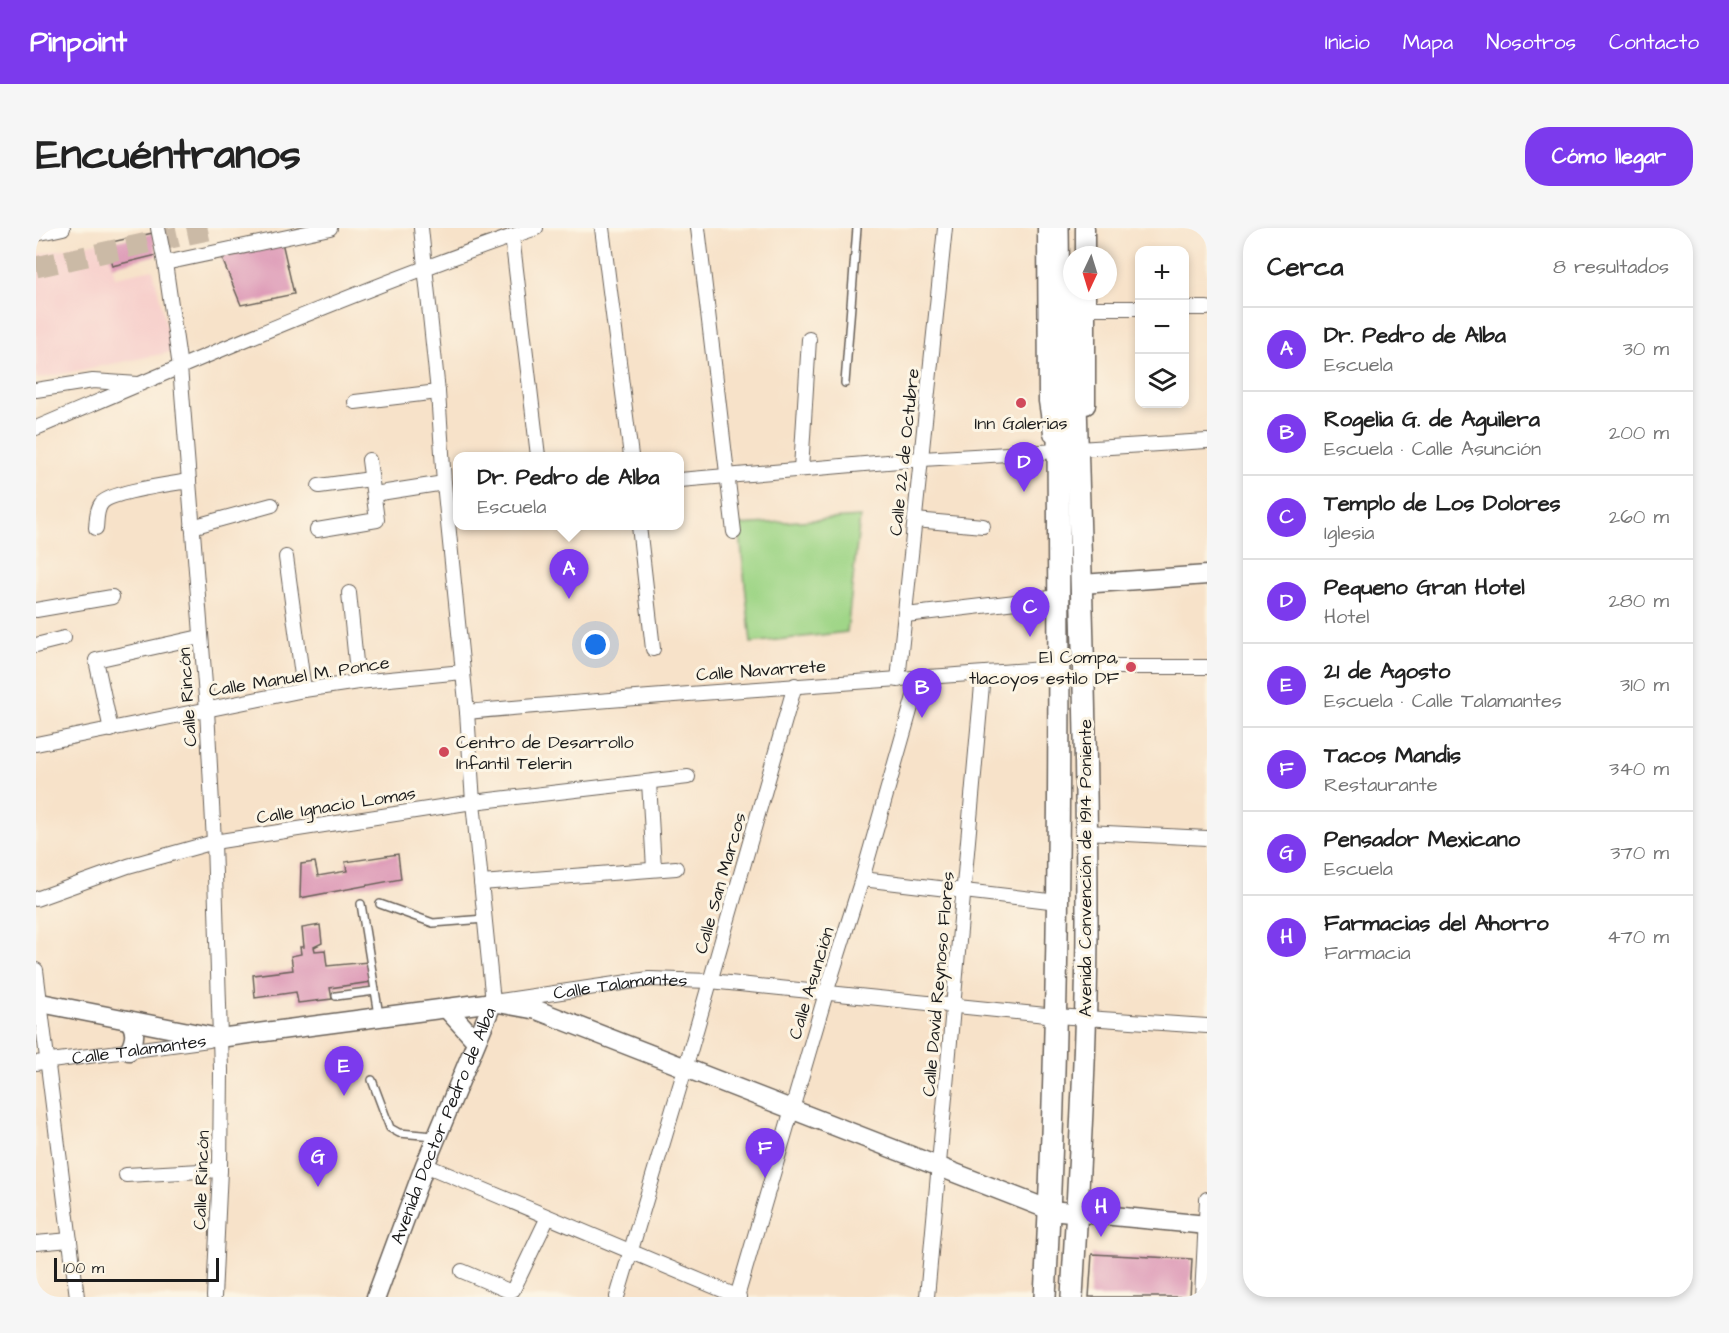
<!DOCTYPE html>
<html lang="es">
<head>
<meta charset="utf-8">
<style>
	:root { --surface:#fff; --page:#f6f6f6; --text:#222; --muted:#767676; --line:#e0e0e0; --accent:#7c3aed }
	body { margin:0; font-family:"Architects Daughter",sans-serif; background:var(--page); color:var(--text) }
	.controls { position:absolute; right:18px; top:18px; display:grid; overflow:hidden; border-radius:12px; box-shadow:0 3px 9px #0003 }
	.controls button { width:54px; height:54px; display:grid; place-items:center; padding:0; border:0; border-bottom:2px solid var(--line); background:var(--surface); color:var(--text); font:30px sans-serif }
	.compass { position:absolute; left:1027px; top:18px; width:54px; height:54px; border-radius:50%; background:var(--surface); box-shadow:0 3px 9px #0003; rotate:184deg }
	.scale { position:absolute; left:18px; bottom:15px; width:165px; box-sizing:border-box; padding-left:6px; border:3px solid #1c1c1c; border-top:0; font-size:16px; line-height:21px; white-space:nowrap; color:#1c1c1c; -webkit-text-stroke:4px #fcf5e5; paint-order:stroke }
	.you { position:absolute; left:560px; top:417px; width:21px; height:21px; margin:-15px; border:4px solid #fff; border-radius:50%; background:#1a73e8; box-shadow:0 0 0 9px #1a73e833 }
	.badge { display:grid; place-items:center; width:39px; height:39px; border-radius:50%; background:var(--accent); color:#fff; font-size:20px; font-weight:700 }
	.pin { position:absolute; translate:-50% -50px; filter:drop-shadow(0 2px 3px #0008) }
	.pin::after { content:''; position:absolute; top:32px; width:21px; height:18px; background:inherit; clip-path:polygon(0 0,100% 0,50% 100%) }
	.popup { position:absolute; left:417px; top:224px; width:231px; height:78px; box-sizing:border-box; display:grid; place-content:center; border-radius:12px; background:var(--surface); filter:drop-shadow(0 2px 4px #0005); font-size:20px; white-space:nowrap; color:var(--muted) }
	.popup b { font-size:22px; color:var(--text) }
	.popup::after { content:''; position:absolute; left:50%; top:100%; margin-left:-12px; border:12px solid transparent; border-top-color:var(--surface) }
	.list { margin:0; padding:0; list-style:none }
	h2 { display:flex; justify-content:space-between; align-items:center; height:78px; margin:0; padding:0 24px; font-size:26px }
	h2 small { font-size:20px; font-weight:400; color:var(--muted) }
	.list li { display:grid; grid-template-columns:39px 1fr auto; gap:18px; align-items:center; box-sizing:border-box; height:84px; padding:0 24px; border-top:2px solid var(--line) }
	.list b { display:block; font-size:22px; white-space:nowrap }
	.list p { margin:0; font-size:20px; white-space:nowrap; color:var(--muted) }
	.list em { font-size:20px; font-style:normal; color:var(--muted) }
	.icon { flex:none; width:33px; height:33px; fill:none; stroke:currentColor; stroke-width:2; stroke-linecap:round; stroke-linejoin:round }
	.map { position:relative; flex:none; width:1171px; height:1069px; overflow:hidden; border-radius:24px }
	header { display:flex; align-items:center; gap:36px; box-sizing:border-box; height:84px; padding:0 30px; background:var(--accent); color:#fff }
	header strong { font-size:28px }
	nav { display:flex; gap:33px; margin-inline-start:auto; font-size:21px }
	.intro { display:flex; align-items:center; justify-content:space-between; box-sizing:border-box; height:144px; padding:0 36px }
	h1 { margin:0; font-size:42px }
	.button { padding:15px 27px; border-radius:24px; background:var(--accent); color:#fff; font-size:21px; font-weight:700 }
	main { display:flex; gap:36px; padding:0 36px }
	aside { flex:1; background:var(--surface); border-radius:24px; box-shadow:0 3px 9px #0003 }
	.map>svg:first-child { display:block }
</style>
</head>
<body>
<header>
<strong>Pinpoint</strong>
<nav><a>Inicio</a><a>Mapa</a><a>Nosotros</a><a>Contacto</a></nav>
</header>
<div class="intro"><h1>Encuéntranos</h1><a class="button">Cómo llegar</a></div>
<main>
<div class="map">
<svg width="1171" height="1069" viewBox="0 0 1171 1069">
	<rect width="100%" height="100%" fill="#fcf5e5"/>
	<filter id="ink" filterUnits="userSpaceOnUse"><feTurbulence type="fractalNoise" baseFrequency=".0167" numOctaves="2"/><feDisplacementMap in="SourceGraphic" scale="12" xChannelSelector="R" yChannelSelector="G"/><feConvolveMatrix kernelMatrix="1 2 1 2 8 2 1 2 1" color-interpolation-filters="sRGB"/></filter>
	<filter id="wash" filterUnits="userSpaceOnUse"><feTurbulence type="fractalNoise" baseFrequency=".008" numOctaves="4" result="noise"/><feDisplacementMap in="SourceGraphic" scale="24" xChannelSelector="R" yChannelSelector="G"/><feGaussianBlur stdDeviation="1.35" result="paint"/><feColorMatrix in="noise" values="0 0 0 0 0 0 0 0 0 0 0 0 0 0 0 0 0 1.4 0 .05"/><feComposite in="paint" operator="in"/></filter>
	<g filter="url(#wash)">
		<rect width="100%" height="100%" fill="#f7e2c9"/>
		<polygon fill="#f7d0cc" points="71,12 79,49 117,41 136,124 0,151 0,27"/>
		<polygon fill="#a0d688" stroke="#5e7952" stroke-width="1.5" points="824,289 811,404 715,415 703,297"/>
		<g id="blocks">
			<g fill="#da91b2">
				<polygon points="117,5 121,27 76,38 71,15"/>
				<polygon points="246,14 258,66 205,77 185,28"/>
				<polygon points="362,626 365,651 264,670 265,636 279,634 282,648 311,643 309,634"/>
				<polygon points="284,697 286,715 278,719 279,723 289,722 291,738 332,734 335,754 294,760 296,771 262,775 260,764 219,770 217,747 257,742 255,728 265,726 264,719 268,719 266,700"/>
				<polygon points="1056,1026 1156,1031 1154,1069 1053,1069"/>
			</g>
		</g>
	</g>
	<g filter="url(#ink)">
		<use href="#blocks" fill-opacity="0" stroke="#696159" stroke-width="1.5"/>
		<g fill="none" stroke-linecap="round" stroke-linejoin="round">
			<polyline stroke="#cbbaa6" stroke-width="21" stroke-dasharray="21 10" stroke-linecap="butt" points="0,39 181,0"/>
			<g stroke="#696159" stroke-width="10">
				<g id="lane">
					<polyline points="809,155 821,0"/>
					<polyline points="325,676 343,787"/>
					<polyline points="344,676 397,695 449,691"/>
					<polyline points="300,768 339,763"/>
					<polyline points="336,852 354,900 363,905 398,908"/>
				</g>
			</g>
			<g stroke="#696159" stroke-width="16">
				<g id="street">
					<polyline points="122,0 129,35 144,139 171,482 178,614 185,842 184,942 178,1069"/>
					<path id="s1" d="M385 0 402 164 408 255 431 484 437 574 457 774 613 751 674 753 1020 788 1171 798"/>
					<polyline points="566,0 595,228"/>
					<polyline points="662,0 698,304"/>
					<polyline points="0,6 27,0"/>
					<polyline points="476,8 502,228"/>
					<polyline points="129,35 294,0"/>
					<polyline points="1050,80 1104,80"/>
					<polyline points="1148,80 1171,80"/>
					<polyline points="0,162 57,153 102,156"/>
					<polyline points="319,174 402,164"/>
					<path d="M0 200C165 130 330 58 500 0"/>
					<polyline points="1042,221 1171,213"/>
					<polyline points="765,241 773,111"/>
					<polyline points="644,252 886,231 1022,223"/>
					<polyline points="283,258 335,251"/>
					<polyline points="338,266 408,255"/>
					<polyline points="879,292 947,298"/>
					<polyline points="603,298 617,421"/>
					<polyline points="156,299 236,277"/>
					<path d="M60 300C61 292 60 283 65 276 73 264 136 256 153 253"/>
					<polyline points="281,302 341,292 333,232"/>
					<polyline points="250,329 268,462"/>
					<polyline points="313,365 322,454"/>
					<polyline points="0,382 76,369"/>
					<polyline points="870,387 1022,369"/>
					<polyline points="0,417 28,410"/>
					<polyline points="1047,439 1171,439"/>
					<polyline points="862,452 909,0"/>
					<path d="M431 484C628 466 825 454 1022 440"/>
					<polyline points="75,502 60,432 164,409"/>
					<polyline points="0,516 268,462 322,454 427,444"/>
					<polyline points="613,554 618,641"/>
					<polyline points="1050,604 1171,610"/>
					<polyline points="826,651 1022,674"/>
					<polyline points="445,655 640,640"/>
					<polyline points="0,671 92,638 178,614 437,574 652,549"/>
					<polyline points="0,742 41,1069"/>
					<path id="s2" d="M0 835 173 812"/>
					<polyline points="389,937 703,1069"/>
					<polyline points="90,947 184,942"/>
					<polyline points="0,1015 34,1012"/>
					<polyline points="426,1043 473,1063 477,1062 512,989"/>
					<polyline points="581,1069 649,841 759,457"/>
					<polyline points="701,1069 790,765 826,651 883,451"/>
					<polyline points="891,1069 947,446"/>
					<polyline points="1166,1069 1171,971"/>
				</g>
			</g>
			<g stroke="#696159" stroke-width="21">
				<g id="secondary">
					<polyline points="1011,0 1012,173 1017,205"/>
					<polyline points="1049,0 1049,27"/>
					<polyline points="1050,63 1050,177"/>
					<polyline points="1046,356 1171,347"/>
					<polyline points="0,774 183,810 457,774 501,782 1014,982 1171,997"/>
					<polyline points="410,780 440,813"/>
					<path d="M92 792C101 801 99 813 93 823"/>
					<path id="s3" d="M340 1069 389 937 457 774"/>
				</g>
			</g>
			<g stroke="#696159" stroke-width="24">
				<g id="primary">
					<path d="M1009 1069C1024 785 1024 501 1022 217L1024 156 1022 0"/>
					<path d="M1036 1069C1043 943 1051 816 1051 690 1051 481 1042 272 1037 63"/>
				</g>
			</g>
			<use href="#lane" stroke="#fff" stroke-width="7"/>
			<use href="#street" stroke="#fff" stroke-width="14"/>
			<use href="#secondary" stroke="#fff" stroke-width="18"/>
			<use href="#primary" stroke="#fff" stroke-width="21"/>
		</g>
	</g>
	<g fill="#d1495b" stroke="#fcf5e5" stroke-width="2">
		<circle cx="985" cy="175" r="6"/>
		<circle cx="1095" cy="439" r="6"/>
		<circle cx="408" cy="524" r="6"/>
	</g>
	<g text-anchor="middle" stroke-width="6" stroke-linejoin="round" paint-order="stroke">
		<g font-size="18" fill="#1c1c1c" stroke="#fcf5e5">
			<text x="985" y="201">Inn Galerias</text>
			<text x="1083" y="435" text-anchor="end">El Compa,<tspan x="1083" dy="21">tlacoyos estilo DF</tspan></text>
			<text x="420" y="520" text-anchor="start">Centro de Desarrollo<tspan x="420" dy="21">Infantil Telerin</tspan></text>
		</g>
		<g font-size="18" fill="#1c1c1c" stroke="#fcf5e5">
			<text transform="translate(868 224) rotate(-84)" y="6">Calle 22 de Octubre</text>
			<text transform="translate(725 442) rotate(-4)" y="6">Calle Navarrete</text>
			<text transform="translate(263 448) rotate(-9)" y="6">Calle Manuel M. Ponce</text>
			<text transform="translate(151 469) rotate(-94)" y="6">Calle Rincón</text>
			<text transform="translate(300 577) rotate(-9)" y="6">Calle Ignacio Lomas</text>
			<text transform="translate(1049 640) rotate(-90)" y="6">Avenida Convención de 1914 Poniente</text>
			<text transform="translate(684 655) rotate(-74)" y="6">Calle San Marcos</text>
			<text transform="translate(775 755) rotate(-73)" y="6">Calle Asunción</text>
			<text transform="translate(902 756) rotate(-85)" y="6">Calle David Reynoso Flores</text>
			<text dy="6" stroke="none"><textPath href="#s1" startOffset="906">Calle Talamantes</textPath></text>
			<text dy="6" stroke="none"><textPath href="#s2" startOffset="104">Calle Talamantes</textPath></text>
			<text dy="6" stroke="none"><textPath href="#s3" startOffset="184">Avenida Doctor Pedro de Alba</textPath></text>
			<text transform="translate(165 952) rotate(-88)" y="6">Calle Rincón</text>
		</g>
	</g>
</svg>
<div class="controls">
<button>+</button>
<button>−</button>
<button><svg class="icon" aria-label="layers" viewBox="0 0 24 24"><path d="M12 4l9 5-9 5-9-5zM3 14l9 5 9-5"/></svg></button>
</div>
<svg class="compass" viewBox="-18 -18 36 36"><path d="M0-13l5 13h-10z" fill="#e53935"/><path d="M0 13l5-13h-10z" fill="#767676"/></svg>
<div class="scale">100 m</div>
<div class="you"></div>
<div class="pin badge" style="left:533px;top:371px">A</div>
<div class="popup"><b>Dr. Pedro de Alba</b>Escuela</div>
<div class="pin badge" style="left:886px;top:490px">B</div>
<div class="pin badge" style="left:994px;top:409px">C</div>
<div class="pin badge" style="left:988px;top:264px">D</div>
<div class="pin badge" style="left:308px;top:868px">E</div>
<div class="pin badge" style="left:729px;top:950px">F</div>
<div class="pin badge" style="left:282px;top:959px">G</div>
<div class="pin badge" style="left:1065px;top:1009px">H</div>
</div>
<aside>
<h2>Cerca<small>8 resultados</small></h2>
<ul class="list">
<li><span class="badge">A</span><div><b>Dr. Pedro de Alba</b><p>Escuela</p></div><em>30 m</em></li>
<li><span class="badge">B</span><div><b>Rogelia G. de Aguilera</b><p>Escuela · Calle Asunción</p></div><em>200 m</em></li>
<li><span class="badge">C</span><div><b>Templo de Los Dolores</b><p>Iglesia</p></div><em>260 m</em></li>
<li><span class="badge">D</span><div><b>Pequeno Gran Hotel</b><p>Hotel</p></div><em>280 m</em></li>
<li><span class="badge">E</span><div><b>21 de Agosto</b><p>Escuela · Calle Talamantes</p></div><em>310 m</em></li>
<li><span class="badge">F</span><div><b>Tacos Mandis</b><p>Restaurante</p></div><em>340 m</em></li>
<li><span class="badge">G</span><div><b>Pensador Mexicano</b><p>Escuela</p></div><em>370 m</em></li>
<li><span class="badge">H</span><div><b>Farmacias del Ahorro</b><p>Farmacia</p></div><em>470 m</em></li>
</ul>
</aside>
</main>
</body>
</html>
